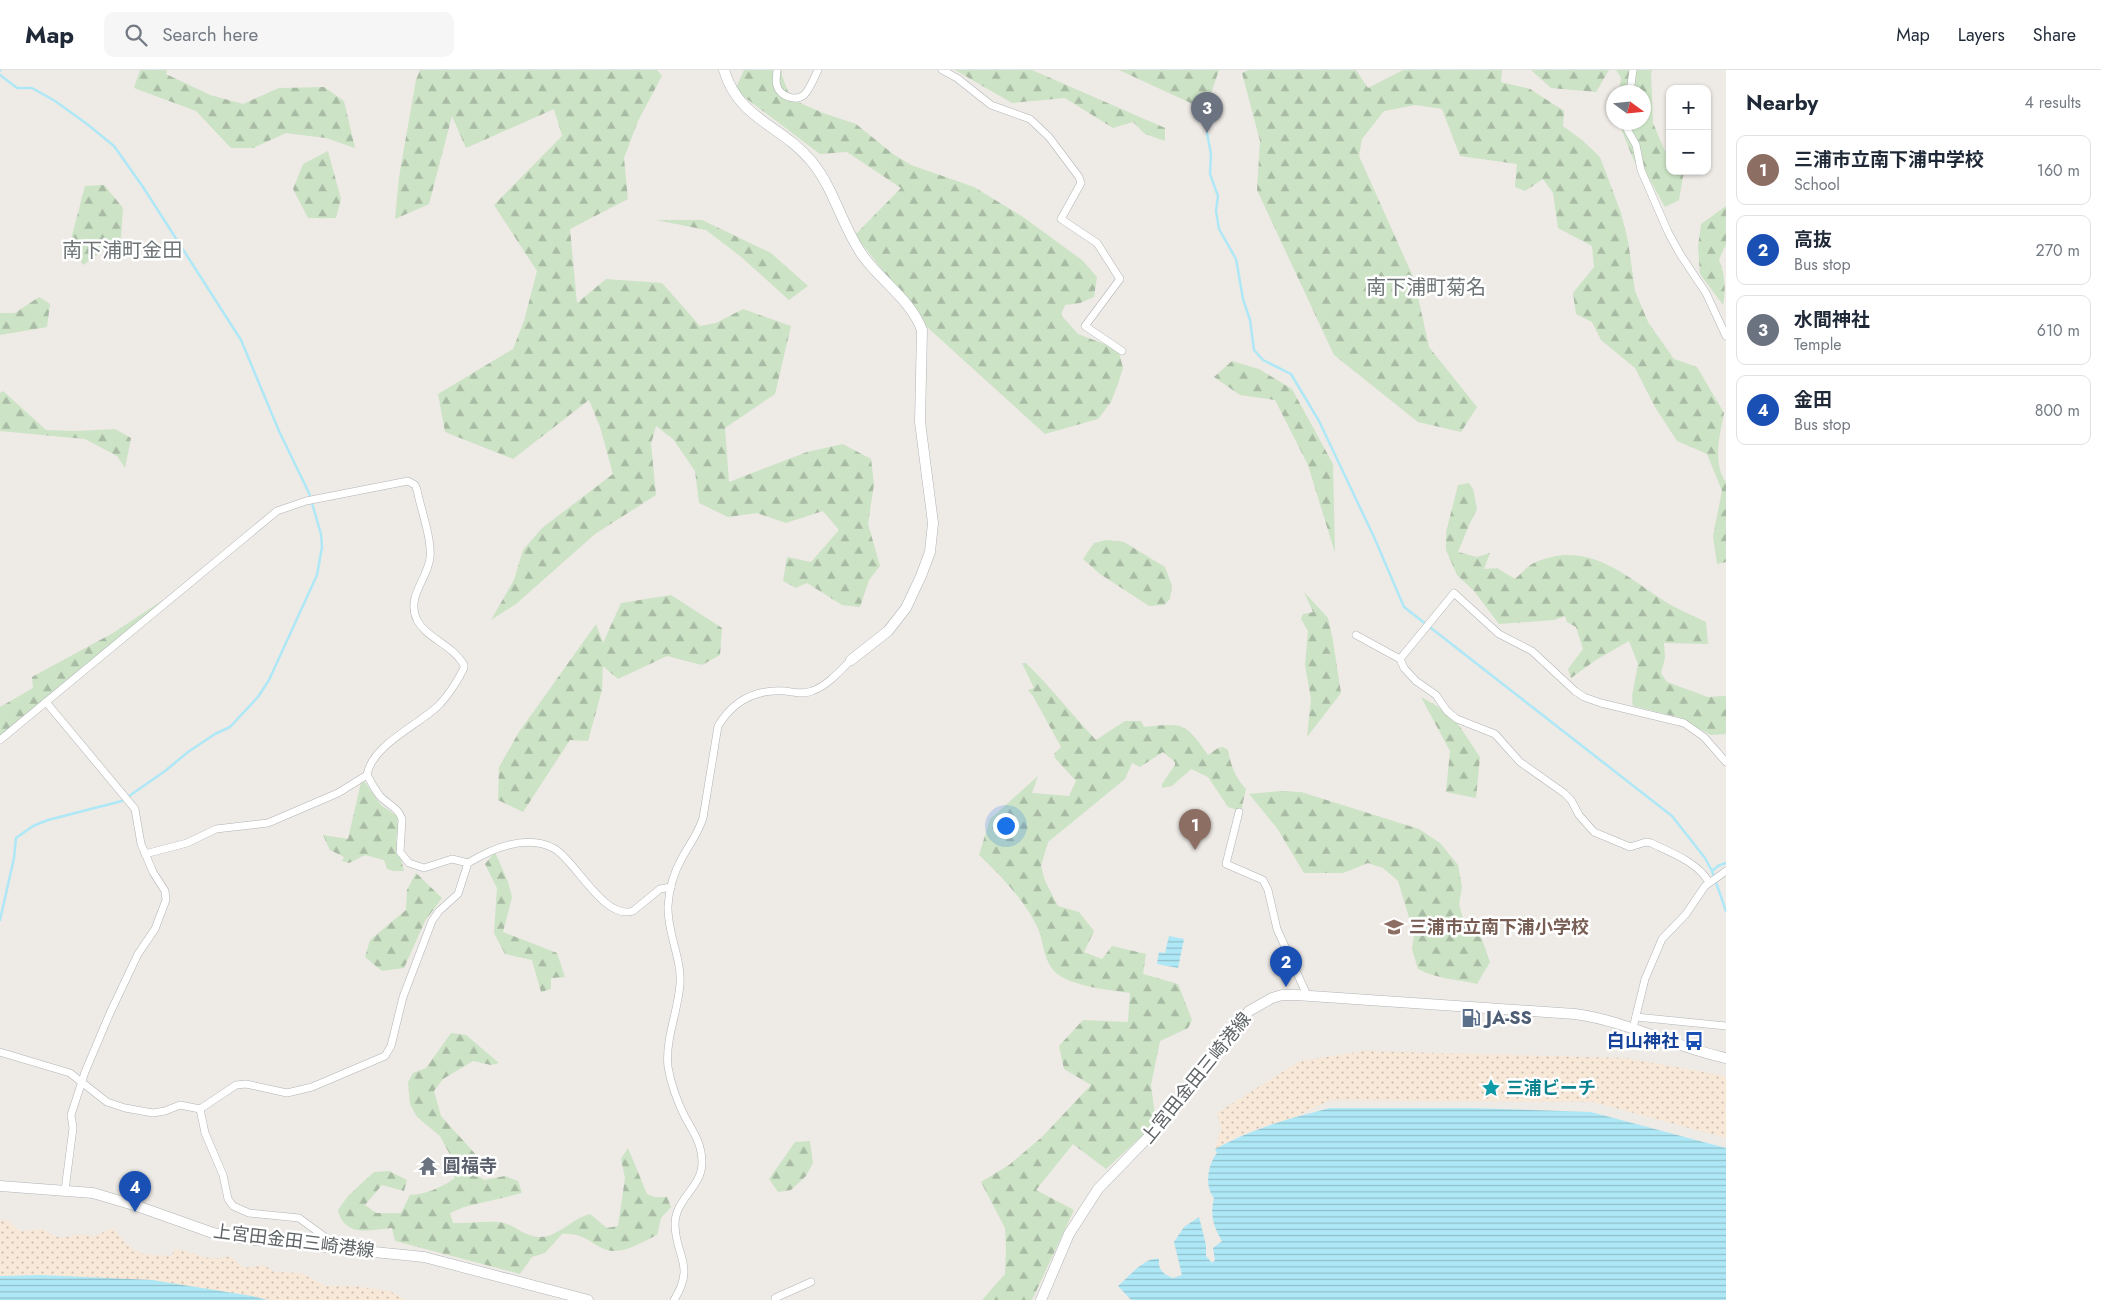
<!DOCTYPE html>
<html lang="en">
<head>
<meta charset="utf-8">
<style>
	:root { --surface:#fff; --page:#f6f6f7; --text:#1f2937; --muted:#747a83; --line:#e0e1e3; --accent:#111827 }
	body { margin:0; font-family:Jost,"Noto Sans JP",sans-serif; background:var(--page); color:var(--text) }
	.controls { position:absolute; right:15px; top:15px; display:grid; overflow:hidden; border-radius:10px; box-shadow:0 1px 4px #0004 }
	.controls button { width:45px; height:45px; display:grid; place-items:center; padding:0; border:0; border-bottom:1px solid var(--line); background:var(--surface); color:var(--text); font:25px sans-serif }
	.compass { position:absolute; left:1606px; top:15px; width:45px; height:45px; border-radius:50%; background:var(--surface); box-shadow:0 1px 4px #0004; rotate:105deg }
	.you { position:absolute; left:1005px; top:755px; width:18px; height:18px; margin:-12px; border:4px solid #fff; border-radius:50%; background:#1a73e8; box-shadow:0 0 0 8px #1a73e833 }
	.badge { display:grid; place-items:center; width:32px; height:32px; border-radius:50%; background:var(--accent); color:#fff; font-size:16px; font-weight:700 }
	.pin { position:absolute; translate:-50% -41px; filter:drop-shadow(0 1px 2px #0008) }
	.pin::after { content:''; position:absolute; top:26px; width:18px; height:15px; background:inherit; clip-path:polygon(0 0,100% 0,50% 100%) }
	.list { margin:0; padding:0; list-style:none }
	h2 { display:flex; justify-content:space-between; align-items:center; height:65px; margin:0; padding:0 20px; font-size:21px }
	h2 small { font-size:16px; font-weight:400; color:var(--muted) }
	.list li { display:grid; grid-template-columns:32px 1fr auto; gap:15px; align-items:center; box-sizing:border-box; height:70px; margin:0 10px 10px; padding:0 10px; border:1px solid var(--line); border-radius:10px }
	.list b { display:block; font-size:19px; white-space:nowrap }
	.list p { margin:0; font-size:16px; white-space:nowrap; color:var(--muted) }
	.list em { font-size:16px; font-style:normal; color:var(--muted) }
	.icon { flex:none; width:28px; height:28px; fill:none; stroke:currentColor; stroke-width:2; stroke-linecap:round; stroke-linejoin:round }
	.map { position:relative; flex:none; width:1726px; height:1230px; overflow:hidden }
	header { display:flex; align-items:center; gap:30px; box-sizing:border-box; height:70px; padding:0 25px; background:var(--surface); border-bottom:1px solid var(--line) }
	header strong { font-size:24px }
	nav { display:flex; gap:28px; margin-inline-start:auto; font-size:18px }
	.search { width:350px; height:45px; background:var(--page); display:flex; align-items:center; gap:12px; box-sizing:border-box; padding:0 18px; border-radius:10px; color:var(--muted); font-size:19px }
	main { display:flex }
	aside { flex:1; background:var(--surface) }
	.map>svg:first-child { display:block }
</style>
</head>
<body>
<header>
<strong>Map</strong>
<div class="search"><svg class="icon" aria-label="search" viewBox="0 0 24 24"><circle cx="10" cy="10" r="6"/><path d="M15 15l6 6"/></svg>Search here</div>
<nav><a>Map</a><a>Layers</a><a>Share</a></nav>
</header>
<main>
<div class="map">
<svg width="1726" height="1230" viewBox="0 0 1726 1230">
	<defs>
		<pattern id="forest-firs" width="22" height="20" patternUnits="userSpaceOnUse" patternTransform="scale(1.25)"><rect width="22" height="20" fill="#cce3c5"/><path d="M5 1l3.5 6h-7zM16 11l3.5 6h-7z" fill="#a9bba4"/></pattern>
		<pattern id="sand-dots" width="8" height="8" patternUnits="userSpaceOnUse" patternTransform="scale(1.25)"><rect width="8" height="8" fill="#f7e8d8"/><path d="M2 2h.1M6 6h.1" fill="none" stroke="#cbbfb3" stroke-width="1.8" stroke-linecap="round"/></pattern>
		<pattern id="water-rules" width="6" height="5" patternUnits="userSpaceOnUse" patternTransform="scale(1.25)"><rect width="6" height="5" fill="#aee8f6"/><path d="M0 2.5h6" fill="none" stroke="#91bfcb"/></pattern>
	</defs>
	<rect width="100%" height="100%" fill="#eeeae6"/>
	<g fill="url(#forest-firs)">
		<polygon points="140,0 167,0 166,4 210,25 243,34 279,18 324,17 344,31 355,78 326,68 286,63 253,78 231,78 196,41 134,18"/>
		<polygon points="420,0 657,0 662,6 638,51 624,88 628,129 570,159 577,233 606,209 662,213 700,256 716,253 743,239 791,256 775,324 725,358 729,412 807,382 843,374 871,389 874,414 868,454 880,496 869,510 860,537 842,535 807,513 796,518 783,511 787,487 811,492 839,460 823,441 786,453 757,443 728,447 699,433 695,401 673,369 656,356 651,374 656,425 595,464 516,534 491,550 514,510 523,480 542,458 613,404 600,357 589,330 513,389 445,362 438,324 513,279 524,251 537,201 494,135 562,66 554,39 466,78 452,46 429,134 395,149 399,107 416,10"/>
		<polygon points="744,0 782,0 782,6 791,29 823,43 856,54 893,84 911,95 974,117 1023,147 1082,190 1097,207 1094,227 1080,233 1065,235 1061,245 1078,264 1107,275 1119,282 1123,298 1118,314 1111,332 1098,349 1045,364 927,257 855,165 901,118 847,82 820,84 735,20"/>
		<polygon points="955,0 1032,0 1165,58 1165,71 1145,64 1133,52 1113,58 1065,28 1012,33"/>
		<polygon points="1119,0 1219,0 1209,29 1197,36"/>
		<path d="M1249 0H1356L1368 18 1403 0H1502L1501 12 1530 19 1564 41 1563 56 1582 70 1600 87 1621 143 1628 171 1635 221 1648 252 1674 289 1697 297 1724 343C1720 364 1712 393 1726 412V492L1717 494 1713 466 1722 421 1707 384 1677 371 1655 337 1635 298 1601 270 1592 252 1576 244 1573 223 1594 197 1592 176 1558 158 1553 123 1543 109 1525 121 1515 117 1517 94 1460 86 1442 39 1415 35 1384 41 1362 69 1359 86 1414 209 1429 277 1477 337 1461 362 1418 352 1334 285 1257 120 1260 71 1242 3Z"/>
		<polygon points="1531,0 1609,0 1596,22 1551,18"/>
		<polygon points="1616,0 1653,0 1651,2 1653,53 1665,81 1670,81 1670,101 1684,101 1679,130 1665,137 1645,101 1635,93 1622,61 1621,53 1644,52 1644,22 1619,22 1621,8"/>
		<polygon points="328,81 341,129 336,148 308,148 293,119 303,94"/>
		<polygon points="104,115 123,138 121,168 83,195 70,173 85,116"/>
		<path d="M1726 136V174L1719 190C1725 204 1726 220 1723 235L1700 204 1698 177 1701 154Z"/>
		<polygon points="656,150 702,150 771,183 808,216 789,230 740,186 706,160"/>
		<polygon points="39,227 50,234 47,257 0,265 0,243 15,243"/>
		<polygon points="1232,291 1259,299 1292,319 1333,394 1335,483 1308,395 1275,330 1240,325 1214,307"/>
		<polygon points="3,321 46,360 77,361 115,359 131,368 125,398 117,386 85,369 0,361 0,323"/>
		<path d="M1469 413 1473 419 1477 439 1470 453 1458 482 1477 487 1490 483 1484 499 1497 498 1515 509C1521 504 1528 495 1536 492 1585 471 1620 501 1658 527 1672 537 1690 544 1706 552L1708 574 1664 573 1665 588 1661 603 1667 612 1708 627 1726 626V664L1711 665 1678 647 1633 636 1632 626 1638 594 1629 571 1596 590 1571 608 1568 599 1583 579 1576 557 1567 552 1565 546 1554 550 1499 554 1474 521 1457 505 1446 480V462L1458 415Z"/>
		<polygon points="1106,470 1124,472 1165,497 1172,516 1170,529 1164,535 1149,536 1100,504 1083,489 1094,473"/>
		<polygon points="1304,522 1328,548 1333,571 1341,623 1307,667 1311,629 1305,595 1308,561 1301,549 1303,544 1313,542"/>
		<polygon points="671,525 722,558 720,585 702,595 667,586 618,609 603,596 602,620 588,671 570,670 523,742 498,730 499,697 519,662 596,554 603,573 621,533"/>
		<polygon points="163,530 164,531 0,666 0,637 33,618 32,607 113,563"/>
		<path d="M1022 593H1026C1051 617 1072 645 1096 670L1125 651H1141L1144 657C1184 653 1185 652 1208 685L1218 678 1223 677 1228 680C1231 696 1235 707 1246 719L1241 741 1228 737 1208 707 1191 699 1172 716 1162 718V714L1175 695V692L1163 682 1140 697 1132 693 1125 709 1048 772 1041 796 1045 811 1058 836 1079 842 1094 861 1084 882 1102 889 1112 876 1146 884 1143 904 1178 914 1192 950 1188 958 1160 971 1151 1015 1156 1053 1106 1099 1073 1074 1036 1120 1074 1140 1032 1230H982L1005 1204 1006 1177 1005 1158 981 1112 1009 1095 1042 1067 1091 1015 1064 999 1059 976 1083 950 1128 952 1130 923C1109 920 1080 917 1062 907 1044 897 1045 878 1039 861 1027 832 1001 806 979 785L990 749 1038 706 1032 723 1069 726 1076 711 1055 688 1054 684 1061 677 1033 626 1028 620 1034 618Z"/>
		<polygon points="1421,627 1437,636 1458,654 1480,687 1476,728 1446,722 1450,681"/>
		<polygon points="364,711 381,735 397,746 398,757 396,770 404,801 394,801 387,799 384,790 365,785 349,793 342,791 344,787 330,780 323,765 348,769 361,712"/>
		<path d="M1280 721 1301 722 1419 759 1440 773 1458 795 1462 817 1459 834 1463 849 1480 864 1490 892 1477 914C1457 909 1436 909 1418 899L1412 879 1414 864 1398 811 1383 798 1368 793 1343 803H1304L1277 758 1249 724Z"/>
		<polygon points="495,782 508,812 512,827 503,862 557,883 565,907 551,908 551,919 541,922 532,890 505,884 494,863 497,818 485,794"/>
		<polygon points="416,803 442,828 425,851 404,898 382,901 365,887 370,870 406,840 407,820"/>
		<path d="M451 963 466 965 499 993 491 995 473 991 443 1009 434 1021 441 1046 478 1087 477 1105 484 1110 505 1106 518 1111 522 1123 464 1137 450 1143 453 1153C469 1154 488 1150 504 1153 516 1156 527 1168 540 1167 558 1167 573 1148 590 1144L607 1158 618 1156 625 1108 621 1089 628 1078 647 1124 655 1127H667L671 1137 661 1148 657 1165C644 1171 627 1182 613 1181 593 1179 588 1162 562 1164L545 1183 532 1187 520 1204 395 1171 392 1158C369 1160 345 1168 338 1140L348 1126 374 1102 389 1101 407 1110 404 1121 382 1115 365 1135 376 1143H401L410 1125C428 1124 439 1118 454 1109L455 1094 440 1066 417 1047 410 1034 408 1012 413 1003 426 998Z"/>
		<polygon points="810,1071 813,1093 806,1106 791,1120 778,1122 769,1109 795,1072"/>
	</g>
	<g fill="url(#sand-dots)">
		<polygon points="1365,981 1626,988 1726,1006 1726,1068 1593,1032 1331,1030 1282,1053 1270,1054 1238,1066 1215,1079 1221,1058 1217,1043 1300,991"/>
		<path d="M6 1150 20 1161 44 1159C65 1178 72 1158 92 1167L113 1158C135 1186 138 1184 171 1186L175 1179C196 1182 207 1193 230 1186L244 1198 264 1195 275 1202 301 1203 326 1216H353L390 1221 405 1230H267L252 1226 152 1210 0 1207V1151Z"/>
	</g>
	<g fill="url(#water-rules)">
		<polygon points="1169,866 1184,869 1178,898 1157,894 1159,882 1165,883"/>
		<path d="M1330 1038H1470L1591 1042 1726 1078V1230H1131L1118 1216C1129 1207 1144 1187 1159 1189 1158 1200 1163 1204 1173 1208L1182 1205 1174 1172 1184 1157 1199 1147 1206 1175V1186L1212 1193 1215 1190 1213 1178 1222 1171C1213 1156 1210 1145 1214 1128 1204 1116 1208 1094 1217 1083L1215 1079C1251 1059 1290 1048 1330 1038Z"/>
		<polygon points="41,1205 152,1210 252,1226 267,1230 0,1230 0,1206"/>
	</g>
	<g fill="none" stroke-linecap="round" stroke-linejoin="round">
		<g stroke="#aee8f6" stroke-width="2.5">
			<polyline points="0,1 0,0"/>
			<polyline points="0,5 17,18 32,18 55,31 87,54 114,76 143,117 241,270 279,361 309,423 321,464 322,477 317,505 269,610 258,627 230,657 215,664 188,682 165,701 122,731 48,750 33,756 16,768 14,788 0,850"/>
			<polyline points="1207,63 1211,84 1210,104 1218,126 1216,141 1219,159 1236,189 1243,229 1250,250 1254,280 1263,290 1291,304 1319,351 1374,467 1404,537 1672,746 1705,788 1712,801 1726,841"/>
			<polyline points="1712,801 1718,796 1726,793"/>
		</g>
		<g stroke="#b1b4b6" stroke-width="8">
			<g id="street">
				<path d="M777 0C777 5 775 11 777 16 780 26 795 32 804 25 810 19 814 8 818 0"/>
				<polyline points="942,0 957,8 991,35 1030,49 1049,67 1079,107 1081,113 1061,149 1097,173 1120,209 1085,256 1122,281"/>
				<polyline points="1630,22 1633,0"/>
				<polyline points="1623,52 1636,75 1641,100 1668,162 1680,184 1706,223 1726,266"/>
				<path d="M1356 565 1400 589 1404 598 1416 611 1436 625 1447 641 1457 649 1495 664 1520 692 1564 723 1571 730 1579 745 1594 762 1630 777 1646 772 1651 773C1672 783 1697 792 1709 812"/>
				<polyline points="1400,589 1454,523 1499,564 1532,581 1575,621 1584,627 1601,633 1684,653 1704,667 1726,692"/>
				<polyline points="46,632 135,739 141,774 153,802 165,821 166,830 155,859 138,884 110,943 85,1002 71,1045 73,1058 65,1120"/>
				<path d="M0 670 277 441 306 431 408 411 415 415 417 420C421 440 432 469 430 488 427 510 406 527 417 550 427 569 452 574 464 595V598C458 610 449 624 440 634 421 654 372 674 367 705 371 712 375 720 380 726 388 735 398 737 402 749L400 782 409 793 424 798 452 789 468 793"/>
				<polyline points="1239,742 1226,794 1263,810 1268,820 1277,859 1307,925"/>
				<polyline points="145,784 187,773 216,759 268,753 338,723 367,705"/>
				<polyline points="1636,947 1726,956"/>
				<polyline points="1633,958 1645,909 1662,869 1686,844 1705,816 1726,801"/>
				<polyline points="0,982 70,1003 107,1032 125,1038 153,1043 165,1041 180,1035 200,1039"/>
				<path d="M200 1039 236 1015 246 1014 287 1023 312 1017 385 986 391 976 403 927 432 851 439 841 458 824 468 793C493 778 527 763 555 779 576 792 605 851 633 841L660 819 671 817"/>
				<polyline points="200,1039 205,1063 223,1105 228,1129 233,1136 249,1143 299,1148 340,1178"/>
				<path d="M674 1230C696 1195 675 1186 675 1154 675 1129 702 1117 702 1093 702 1074 694 1063 685 1047 678 1033 671 1014 668 997 665 969 678 942 680 914 682 889 667 863 668 836 669 820 674 802 682 788 689 775 698 764 703 748L718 656C733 631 756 619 785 621 794 622 804 625 812 621 827 616 840 601 851 590"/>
				<polyline points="775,1230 775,1228 811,1212"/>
			</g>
		</g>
		<g stroke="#b0b4b7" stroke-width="11">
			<g id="secondary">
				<path d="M724 0C739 50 782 55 812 92 835 120 842 157 863 186 881 211 911 230 922 260L920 352 933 453 930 482 921 506 906 538 888 561 851 590"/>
				<polyline points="0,1116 93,1123 137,1136 213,1163 245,1169 424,1187 588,1230"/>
				<path d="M1041 1230 1069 1164 1098 1119 1155 1060 1249 941 1272 928 1282 925H1296L1575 944C1627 951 1674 977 1726 988"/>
			</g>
		</g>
		<use href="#street" stroke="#fff" stroke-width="7"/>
		<use href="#secondary" stroke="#fff" stroke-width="10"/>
	</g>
	<defs>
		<g id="school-bare" transform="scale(1.5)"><path d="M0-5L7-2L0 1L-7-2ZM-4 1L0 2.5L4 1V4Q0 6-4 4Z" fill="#8d6e63" stroke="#fff" stroke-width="2.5" paint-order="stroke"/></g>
		<g id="fuel-bare" transform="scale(1.5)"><path d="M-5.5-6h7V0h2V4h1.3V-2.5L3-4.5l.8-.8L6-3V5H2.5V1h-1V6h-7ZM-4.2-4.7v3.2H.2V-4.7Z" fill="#5c6f8a" stroke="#fff" stroke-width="2.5" paint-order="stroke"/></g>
		<g id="bus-bare" transform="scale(1.5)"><path d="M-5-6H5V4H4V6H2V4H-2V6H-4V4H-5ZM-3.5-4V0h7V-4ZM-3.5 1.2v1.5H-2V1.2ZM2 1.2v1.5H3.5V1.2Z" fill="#1a4fb4" stroke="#fff" stroke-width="2.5" paint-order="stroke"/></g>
		<g id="sight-bare" transform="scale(1.5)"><path d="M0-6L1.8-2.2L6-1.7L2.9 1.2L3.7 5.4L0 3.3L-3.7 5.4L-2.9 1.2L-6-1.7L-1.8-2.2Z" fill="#0f9aa8" stroke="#fff" stroke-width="2.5" paint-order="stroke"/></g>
		<g id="temple-bare" transform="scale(1.5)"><path d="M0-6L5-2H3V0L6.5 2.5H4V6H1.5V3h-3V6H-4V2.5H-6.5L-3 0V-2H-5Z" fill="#6b7280" stroke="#fff" stroke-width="2.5" paint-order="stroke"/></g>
	</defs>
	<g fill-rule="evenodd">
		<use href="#school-bare" x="1394" y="857"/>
		<use href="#fuel-bare" x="1471" y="948"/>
		<use href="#bus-bare" x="1694" y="971"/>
		<use href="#sight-bare" x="1491" y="1018"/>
		<use href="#temple-bare" x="428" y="1096"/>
	</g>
	<g text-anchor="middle" stroke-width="5" stroke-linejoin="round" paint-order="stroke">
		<g font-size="18" font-weight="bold" fill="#785e54" stroke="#fff" text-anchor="start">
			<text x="1409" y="863">三浦市立南下浦小学校</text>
		</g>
		<g font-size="18" font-weight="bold" fill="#4e5e75" stroke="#fff" text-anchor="start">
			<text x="1486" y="954">JA-SS</text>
		</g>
		<g font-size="18" font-weight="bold" fill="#164399" stroke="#fff" text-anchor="end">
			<text x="1679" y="977">白山神社</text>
		</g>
		<g font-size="18" fill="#5d6264" stroke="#fff">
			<text transform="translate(1196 1008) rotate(-51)" y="6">上宮田金田三崎港線</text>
			<text transform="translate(294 1171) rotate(7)" y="6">上宮田金田三崎港線</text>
		</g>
		<g font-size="18" font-weight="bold" fill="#0d838f" stroke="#fff" text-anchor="start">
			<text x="1506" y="1024">三浦ビーチ</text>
		</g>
		<g font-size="18" font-weight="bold" fill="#5b616d" stroke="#fff" text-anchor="start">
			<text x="443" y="1102">圓福寺</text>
		</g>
		<g font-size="20" fill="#6e7476" stroke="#fff">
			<text x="122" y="187">南下浦町金田</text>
			<text x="1426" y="224">南下浦町菊名</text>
		</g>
	</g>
</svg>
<div class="controls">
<button>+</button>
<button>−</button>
</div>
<svg class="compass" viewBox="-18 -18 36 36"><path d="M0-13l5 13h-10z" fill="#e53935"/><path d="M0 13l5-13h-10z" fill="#747a83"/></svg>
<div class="you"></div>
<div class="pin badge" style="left:1195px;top:780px;background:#8d6e63">1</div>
<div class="pin badge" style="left:1286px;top:917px;background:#1a4fb4">2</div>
<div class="pin badge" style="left:1207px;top:63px;background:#6b7280">3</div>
<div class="pin badge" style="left:135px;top:1142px;background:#1a4fb4">4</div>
</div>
<aside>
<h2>Nearby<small>4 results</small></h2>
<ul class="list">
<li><span class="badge" style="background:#8d6e63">1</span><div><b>三浦市立南下浦中学校</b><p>School</p></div><em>160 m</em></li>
<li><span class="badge" style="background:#1a4fb4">2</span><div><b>高抜</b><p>Bus stop</p></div><em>270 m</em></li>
<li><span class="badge" style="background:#6b7280">3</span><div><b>水間神社</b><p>Temple</p></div><em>610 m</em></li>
<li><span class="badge" style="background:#1a4fb4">4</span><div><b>金田</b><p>Bus stop</p></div><em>800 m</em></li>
</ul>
</aside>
</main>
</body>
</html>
